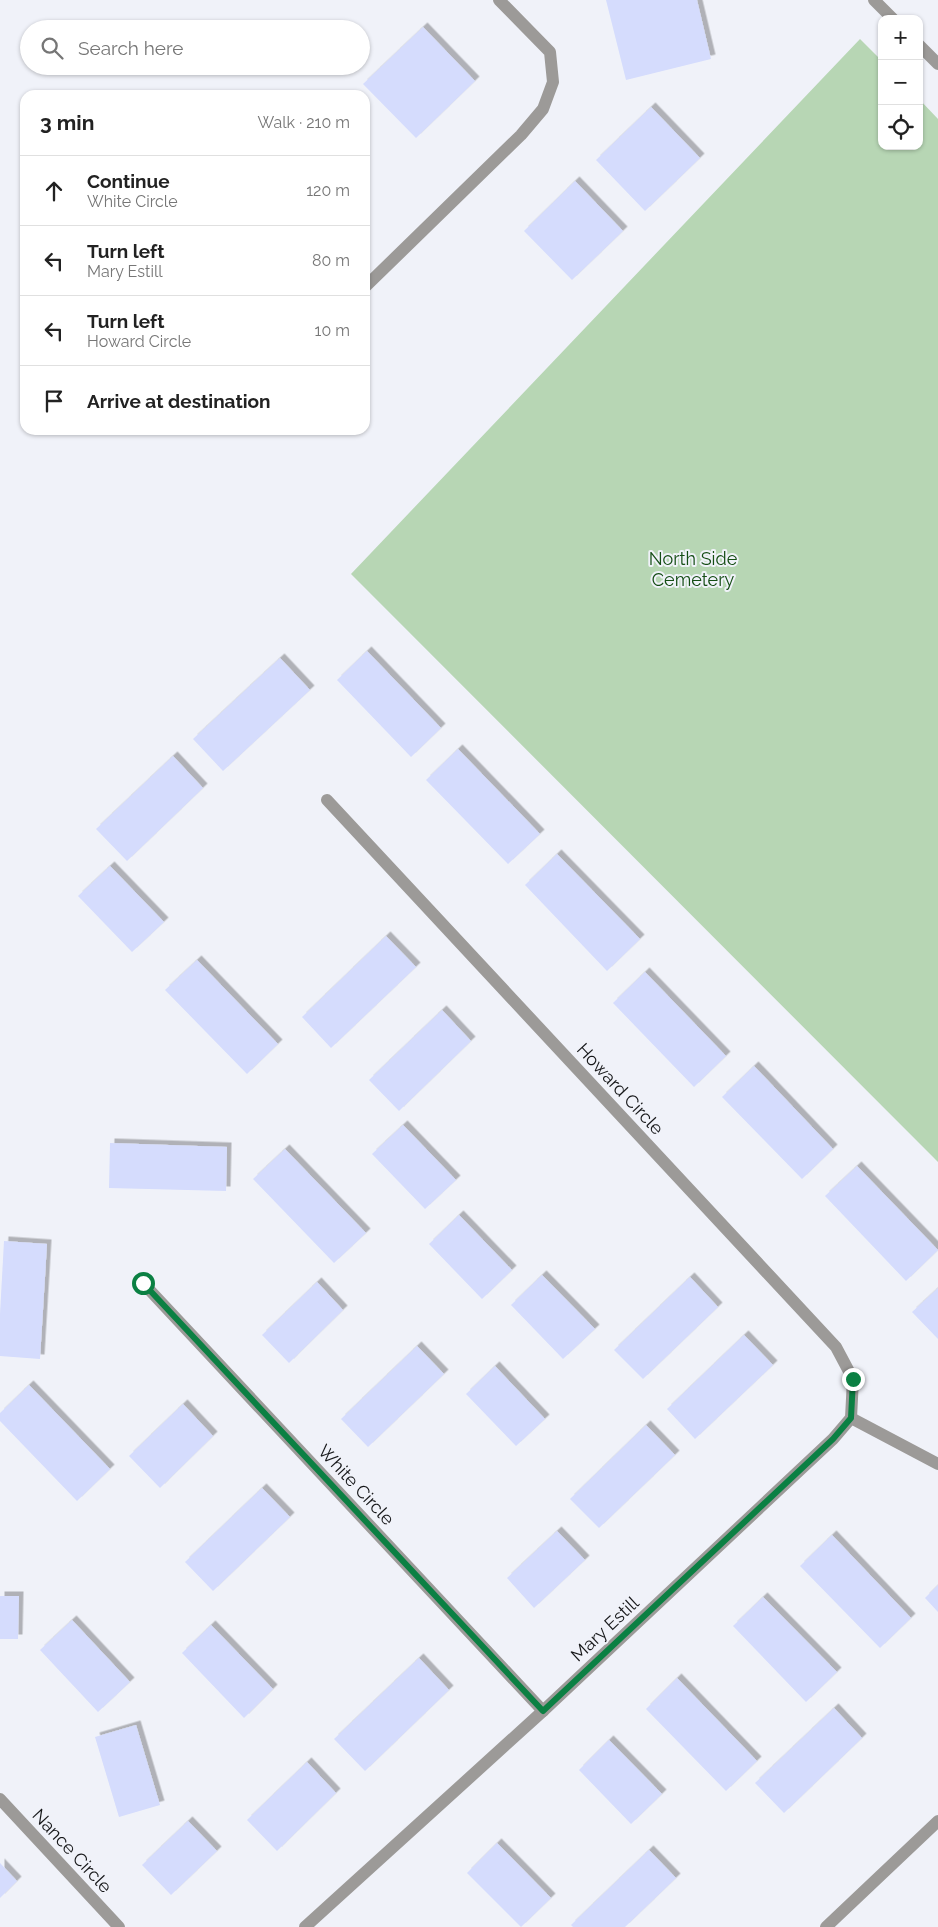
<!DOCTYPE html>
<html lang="en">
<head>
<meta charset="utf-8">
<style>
	:root { --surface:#fff; --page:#f2f2f2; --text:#222; --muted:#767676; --line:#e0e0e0 }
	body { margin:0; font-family:Raleway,sans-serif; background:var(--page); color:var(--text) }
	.controls { position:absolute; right:15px; top:15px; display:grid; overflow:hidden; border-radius:10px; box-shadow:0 1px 4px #0004 }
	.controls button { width:45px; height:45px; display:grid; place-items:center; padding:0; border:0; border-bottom:1px solid var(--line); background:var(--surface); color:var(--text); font:25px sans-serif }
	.stop { position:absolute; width:15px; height:15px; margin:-11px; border:4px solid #0b8043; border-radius:50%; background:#fff }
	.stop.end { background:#0b8043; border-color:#fff; box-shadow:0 1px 5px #0008 }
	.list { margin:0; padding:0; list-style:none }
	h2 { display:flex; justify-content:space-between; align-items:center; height:65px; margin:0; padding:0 20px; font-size:21px }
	h2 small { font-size:16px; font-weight:400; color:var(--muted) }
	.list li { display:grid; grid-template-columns:32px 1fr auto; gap:15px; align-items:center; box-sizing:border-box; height:70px; padding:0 20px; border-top:1px solid var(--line) }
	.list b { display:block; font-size:19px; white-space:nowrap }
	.list p { margin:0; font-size:16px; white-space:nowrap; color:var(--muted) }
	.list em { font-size:16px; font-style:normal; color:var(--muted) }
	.icon { flex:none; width:28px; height:28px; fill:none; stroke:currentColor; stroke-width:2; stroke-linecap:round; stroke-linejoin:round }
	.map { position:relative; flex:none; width:938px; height:1927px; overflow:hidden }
	.search { position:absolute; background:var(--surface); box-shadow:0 1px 4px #0004; left:20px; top:20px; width:350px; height:55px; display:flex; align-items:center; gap:12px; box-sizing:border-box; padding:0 18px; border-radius:28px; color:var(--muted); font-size:19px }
	.panel { position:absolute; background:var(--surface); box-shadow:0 1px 4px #0004; left:20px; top:90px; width:350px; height:345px; border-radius:15px }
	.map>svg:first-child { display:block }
</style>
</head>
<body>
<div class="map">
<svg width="938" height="1927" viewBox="0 0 938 1927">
	<defs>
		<filter id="shadow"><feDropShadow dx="4.5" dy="-4.5" stdDeviation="0" flood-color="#0004"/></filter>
	</defs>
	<rect width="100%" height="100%" fill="#f0f2f9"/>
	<polygon fill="#b7d6b4" points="860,39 882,61 882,146 919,146 919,99 938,119 938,1162 351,574"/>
	<g fill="#d5dcfd" filter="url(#shadow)">
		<polygon points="606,0 697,0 711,59 626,80"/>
		<polygon points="423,27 475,81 416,138 363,84"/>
		<polygon points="651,107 700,158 645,211 596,160"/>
		<polygon points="575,181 623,231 572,280 524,231"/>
		<polygon points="367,651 441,728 411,757 337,680"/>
		<polygon points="280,658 310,690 223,771 193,739"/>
		<polygon points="458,749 540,834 508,864 426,780"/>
		<polygon points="173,756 203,788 127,861 96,829"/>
		<polygon points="557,854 640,939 607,971 525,885"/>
		<polygon points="110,866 164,922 132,952 78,896"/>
		<polygon points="386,936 416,967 331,1048 302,1017"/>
		<polygon points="197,960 278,1044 247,1074 165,990"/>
		<polygon points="645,972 726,1056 694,1087 613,1003"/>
		<polygon points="442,1010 471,1041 399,1111 369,1080"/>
		<polygon points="754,1066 833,1149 802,1179 722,1097"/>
		<polygon points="403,1125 456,1180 425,1209 372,1154"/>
		<polygon points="110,1143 227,1147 226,1191 109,1188"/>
		<polygon points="285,1149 366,1233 334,1263 253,1179"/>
		<polygon points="857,1166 938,1250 906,1281 825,1196"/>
		<polygon points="459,1215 512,1270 482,1299 429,1244"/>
		<polygon points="4,1241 47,1244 40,1359 0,1356 0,1314"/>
		<polygon points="542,1275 595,1329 563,1359 511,1305"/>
		<polygon points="690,1277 718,1307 643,1379 614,1350"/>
		<polygon points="317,1282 343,1310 289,1363 262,1335"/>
		<polygon points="938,1288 938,1339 912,1312"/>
		<polygon points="744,1335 773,1365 695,1439 667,1409"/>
		<polygon points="417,1346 444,1374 368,1447 341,1419"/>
		<polygon points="495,1366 545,1419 516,1446 466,1394"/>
		<polygon points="29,1385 110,1469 77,1501 0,1421 0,1413"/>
		<polygon points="183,1404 213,1436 160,1488 129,1456"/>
		<polygon points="646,1425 675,1455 599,1528 570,1499"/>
		<polygon points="262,1488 290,1517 213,1591 185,1562"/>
		<polygon points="557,1531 585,1560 534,1608 507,1578"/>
		<polygon points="832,1535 911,1618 880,1648 800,1566"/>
		<polygon points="938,1585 938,1612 925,1598"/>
		<polygon points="0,1596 19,1596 18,1639 0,1639"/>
		<polygon points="763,1597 837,1672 806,1702 733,1626"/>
		<polygon points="72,1620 130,1682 98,1712 40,1650"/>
		<polygon points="211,1625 273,1689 244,1718 182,1653"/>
		<polygon points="419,1658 449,1690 365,1771 334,1739"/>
		<polygon points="677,1678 757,1761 726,1791 646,1709"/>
		<polygon points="834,1708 862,1738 784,1813 755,1783"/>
		<polygon points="136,1725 160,1805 119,1817 95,1737"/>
		<polygon points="609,1740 662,1794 631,1824 579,1770"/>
		<polygon points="307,1762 336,1793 277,1851 247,1820"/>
		<polygon points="188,1821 217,1851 171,1895 142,1865"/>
		<polygon points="497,1843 551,1898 521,1927 467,1873"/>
		<polygon points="649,1850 676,1878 625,1927 573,1927 571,1925"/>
		<polygon points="0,1863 17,1881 0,1898"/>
	</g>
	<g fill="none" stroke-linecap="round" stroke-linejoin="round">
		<polyline stroke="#9c9a98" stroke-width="12" points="851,1418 938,1464"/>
		<g stroke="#9c9a98" stroke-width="12">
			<polyline points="874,0 893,19"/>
			<polyline points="919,45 938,64"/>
			<polyline points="365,287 521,135 543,109 553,82 550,52 499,0"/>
			<polyline points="143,1283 543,1711"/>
			<polyline points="0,1799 119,1927"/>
			<polyline points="305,1927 543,1711 833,1439 851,1418 853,1379 836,1347 327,800"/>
		</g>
		<polyline stroke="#9c9a98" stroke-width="12" points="826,1927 938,1821"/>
	</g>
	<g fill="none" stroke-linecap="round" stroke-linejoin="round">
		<polyline stroke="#0b8043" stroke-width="6" points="143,1283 543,1711 833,1439 851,1418 853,1379"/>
	</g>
	<g text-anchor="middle" stroke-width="4" stroke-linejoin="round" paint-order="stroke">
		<g font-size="18" fill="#144d14" stroke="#f0f2f9">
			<text x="693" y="565">North Side<tspan x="693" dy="21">Cemetery</tspan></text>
		</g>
		<g font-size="18" fill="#161719" stroke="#f0f2f9">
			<text transform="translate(620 1089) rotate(47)" y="6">Howard Circle</text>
			<text transform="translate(356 1485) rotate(47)" y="6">White Circle</text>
			<text transform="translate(605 1629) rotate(-43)" y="6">Mary Estill</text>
			<text transform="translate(72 1851) rotate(47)" y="6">Nance Circle</text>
		</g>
	</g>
</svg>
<div class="controls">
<button>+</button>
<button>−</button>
<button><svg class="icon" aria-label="locate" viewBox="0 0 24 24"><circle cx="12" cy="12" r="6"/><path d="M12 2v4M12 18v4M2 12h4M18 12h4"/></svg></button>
</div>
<div class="stop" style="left:143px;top:1283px"></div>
<div class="stop end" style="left:853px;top:1379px"></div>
<div class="search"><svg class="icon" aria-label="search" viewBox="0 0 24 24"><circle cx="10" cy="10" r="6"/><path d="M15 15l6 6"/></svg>Search here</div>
<section class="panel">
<h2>3 min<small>Walk · 210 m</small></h2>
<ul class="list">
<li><svg class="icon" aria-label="ahead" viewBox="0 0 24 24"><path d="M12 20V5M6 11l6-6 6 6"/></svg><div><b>Continue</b><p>White Circle</p></div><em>120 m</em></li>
<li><svg class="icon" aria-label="left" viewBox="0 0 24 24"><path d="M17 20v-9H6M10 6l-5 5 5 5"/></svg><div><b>Turn left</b><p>Mary Estill</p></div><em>80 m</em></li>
<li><svg class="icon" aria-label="left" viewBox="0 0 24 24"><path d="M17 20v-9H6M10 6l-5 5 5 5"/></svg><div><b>Turn left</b><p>Howard Circle</p></div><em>10 m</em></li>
<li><svg class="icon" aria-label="arrive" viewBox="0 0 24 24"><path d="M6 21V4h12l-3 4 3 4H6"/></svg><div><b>Arrive at destination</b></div></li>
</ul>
</section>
</div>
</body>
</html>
